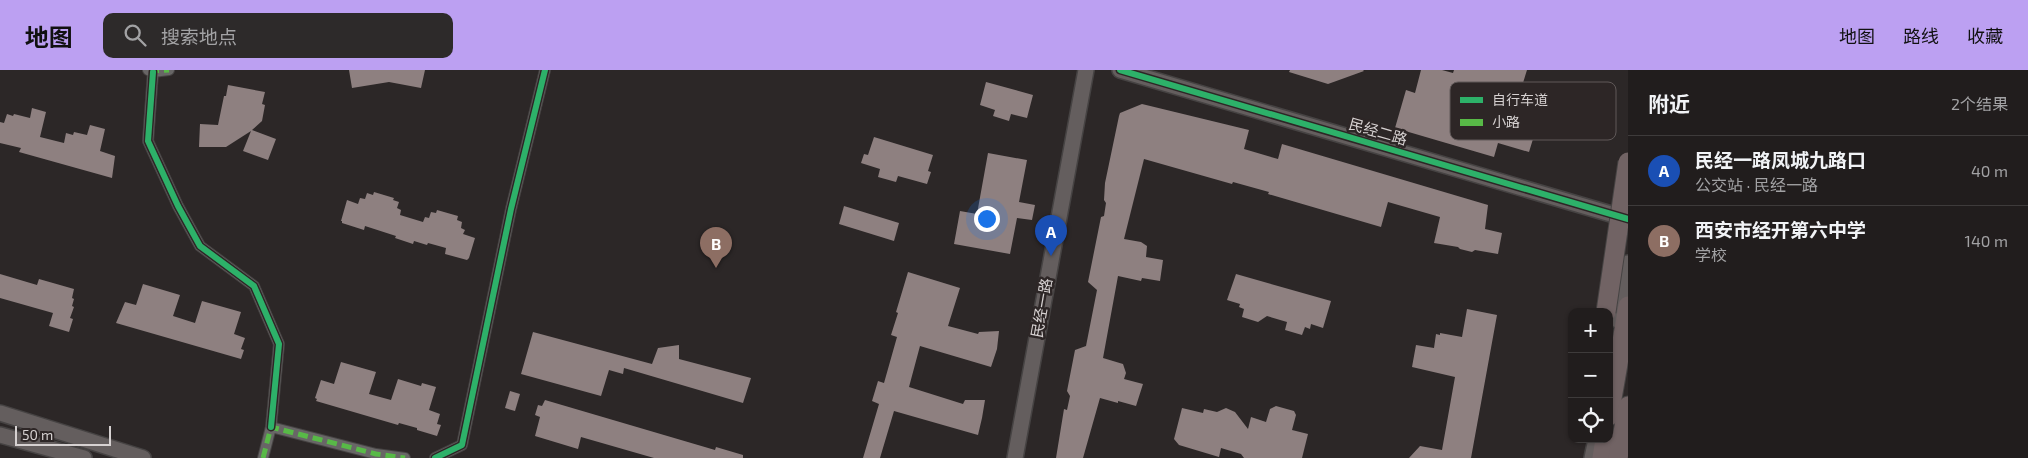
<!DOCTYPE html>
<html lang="zh">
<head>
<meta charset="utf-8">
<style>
	:root { --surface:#211d1d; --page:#2d2a2a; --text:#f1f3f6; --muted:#a2a2a4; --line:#3e3b3b; --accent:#bca0f2 }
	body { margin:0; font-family:"Exo 2","Noto Sans SC",sans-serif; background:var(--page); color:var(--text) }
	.controls { position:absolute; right:15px; bottom:15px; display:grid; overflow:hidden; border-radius:10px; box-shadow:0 1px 4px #0004 }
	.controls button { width:45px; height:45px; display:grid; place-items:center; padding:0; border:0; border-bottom:1px solid var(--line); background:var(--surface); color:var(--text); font:25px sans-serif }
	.scale { position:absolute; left:15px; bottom:12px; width:96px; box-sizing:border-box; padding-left:5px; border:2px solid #d6d1d1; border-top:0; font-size:14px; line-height:18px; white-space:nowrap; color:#d6d1d1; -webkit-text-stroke:4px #2d2626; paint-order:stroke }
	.you { position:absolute; left:986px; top:148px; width:18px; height:18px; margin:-12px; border:4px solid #fff; border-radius:50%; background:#1a73e8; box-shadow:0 0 0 8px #1a73e833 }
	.badge { display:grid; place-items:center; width:32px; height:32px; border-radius:50%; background:var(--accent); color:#fff; font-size:16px; font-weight:700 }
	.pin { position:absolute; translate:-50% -41px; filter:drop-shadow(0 1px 2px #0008) }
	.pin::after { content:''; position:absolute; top:26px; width:18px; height:15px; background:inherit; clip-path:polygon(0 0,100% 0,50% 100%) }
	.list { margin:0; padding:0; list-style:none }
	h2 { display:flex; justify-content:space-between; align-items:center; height:65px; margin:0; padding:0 20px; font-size:21px }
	h2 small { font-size:16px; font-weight:400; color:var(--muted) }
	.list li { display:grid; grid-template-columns:32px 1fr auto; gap:15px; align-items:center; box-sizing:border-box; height:70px; padding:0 20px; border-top:1px solid var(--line) }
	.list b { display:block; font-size:19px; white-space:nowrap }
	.list p { margin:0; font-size:16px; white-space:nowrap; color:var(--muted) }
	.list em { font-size:16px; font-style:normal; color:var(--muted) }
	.icon { flex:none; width:28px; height:28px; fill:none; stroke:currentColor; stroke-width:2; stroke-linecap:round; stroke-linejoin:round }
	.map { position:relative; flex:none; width:1628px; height:388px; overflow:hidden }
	header { display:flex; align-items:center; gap:30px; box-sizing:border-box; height:70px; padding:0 25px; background:var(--accent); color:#111 }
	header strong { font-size:24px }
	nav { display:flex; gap:28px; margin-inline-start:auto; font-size:18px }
	.search { width:350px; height:45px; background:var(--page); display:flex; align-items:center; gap:12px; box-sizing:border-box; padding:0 18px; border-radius:10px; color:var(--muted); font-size:19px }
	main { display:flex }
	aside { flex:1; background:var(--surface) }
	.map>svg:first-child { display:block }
</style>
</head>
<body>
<header>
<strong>地图</strong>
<div class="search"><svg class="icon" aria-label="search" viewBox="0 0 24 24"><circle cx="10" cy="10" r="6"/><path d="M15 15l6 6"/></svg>搜索地点</div>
<nav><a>地图</a><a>路线</a><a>收藏</a></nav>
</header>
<main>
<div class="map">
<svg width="1628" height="388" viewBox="0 0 1628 388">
	<rect width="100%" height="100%" fill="#2c2727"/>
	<g fill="#8e8080">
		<polygon points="349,0 425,0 421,18 389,12 352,18"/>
		<polygon points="1290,0 1363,0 1364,1 1328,14 1289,2"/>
		<polygon points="1421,0 1442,0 1453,3 1454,0 1527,0 1517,32 1526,35 1517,64 1533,69 1529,82 1498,73 1494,87 1395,58 1406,20 1415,23"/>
		<polygon points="986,12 1033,25 1027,48 1011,44 1009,51 993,46 995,40 980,35"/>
		<polygon points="228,15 265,22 262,34 265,35 262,51 252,60 276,69 268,90 243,81 251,61 226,77 199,77 200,54 218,55 224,26 226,26"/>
		<polygon points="1142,34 1249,60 1244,79 1278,89 1282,74 1488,135 1485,159 1502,163 1498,184 1475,180 1472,182 1460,179 1458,177 1434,173 1440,147 1388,132 1381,157 1268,124 1269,122 1233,112 1232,114 1144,89 1124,169 1141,172 1147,176 1146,187 1163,190 1160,211 1142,208 1141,211 1118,206 1103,288 1123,294 1126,303 1124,309 1143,314 1136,336 1118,331 1118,333 1100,328 1083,388 1056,388 1064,339 1067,340 1070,326 1067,321 1075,280 1086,276 1097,220 1088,212 1101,147 1104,146 1106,133 1104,130 1105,113 1119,46 1120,43"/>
		<polygon points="32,38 46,42 40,67 64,73 66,63 73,65 74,62 87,65 90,55 105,59 100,81 115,86 112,108 19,82 21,78 0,73 0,52 4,53 7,44 13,46 14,44 30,48"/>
		<polygon points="874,67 933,85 928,101 931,102 927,114 898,106 896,112 878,107 880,99 861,93 864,84 868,85"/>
		<polygon points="988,83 1027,90 1019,132 1035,135 1032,150 1017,148 1010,184 954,174 960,141 977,144"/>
		<polygon points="374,122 394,128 393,130 399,132 397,138 401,140 400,145 423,152 425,147 429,148 431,142 436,143 437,140 458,146 457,150 462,152 461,158 465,160 463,164 475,168 469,188 467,190 445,184 446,178 428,173 427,175 414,171 413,174 395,168 396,166 365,156 364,160 342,153 342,151 341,151 347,130 358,134 360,128 365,129 367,123 373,125"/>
		<polygon points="844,136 899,153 894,171 839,154"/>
		<polygon points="908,202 960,218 948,256 978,264 979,262 999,261 997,279 991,297 920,276 909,317 963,334 965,330 985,330 982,348 978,365 894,341 880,388 863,388 879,334 872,331 878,311 884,313 897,267 891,265 898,243 896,242"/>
		<polygon points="0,204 37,215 39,209 74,219 72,228 74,229 72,236 74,237 70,248 73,249 69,262 49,256 53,243 0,228"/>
		<polygon points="1236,204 1331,231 1323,258 1311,254 1310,259 1305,257 1302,265 1285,260 1287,252 1267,246 1258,252 1242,247 1244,239 1239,237 1240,234 1227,230"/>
		<polygon points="143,214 180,225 173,246 195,253 202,231 241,242 234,264 245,268 241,279 244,280 241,289 116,253 125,232 136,235"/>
		<polygon points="1467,239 1497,245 1471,388 1409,388 1420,376 1442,380 1455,307 1412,297 1416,275 1434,278 1436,264 1440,265 1440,263 1462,267"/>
		<polygon points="533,262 652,294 658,278 679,275 679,289 751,308 743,333 624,298 623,304 609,300 601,326 521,304"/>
		<polygon points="341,292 376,302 369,324 391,330 398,309 421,316 422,313 436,317 429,340 440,344 437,354 441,355 437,366 417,360 417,358 399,353 398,355 316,331 317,329 315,328 321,310 334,314"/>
		<polygon points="510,321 520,324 515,341 505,338"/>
		<polygon points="545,330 715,380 716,377 743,385 743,388 654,388 581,367 578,379 535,366 540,347 535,345 538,335 542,336"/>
		<polygon points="1276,336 1294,341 1296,345 1292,360 1308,364 1302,388 1244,388 1241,384 1221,378 1219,387 1179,375 1174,369 1182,338 1203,343 1204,339 1217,342 1226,338 1235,342 1248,359 1251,347 1266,352 1270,339"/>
	</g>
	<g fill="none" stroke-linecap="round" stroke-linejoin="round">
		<g stroke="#464343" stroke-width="12">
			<g id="street">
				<polyline points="148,0 153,2 169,0"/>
				<polyline points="153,2 148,71 178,136 200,176 254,216 279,274 271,357"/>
				<polyline points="263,388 271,357 376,384 405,388"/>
				<polyline points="435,388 462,375 511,139 545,0"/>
			</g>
		</g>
		<g stroke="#464343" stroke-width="18">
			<g id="secondary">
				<polyline points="1120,0 1628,149"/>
				<polyline points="1617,250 1628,193"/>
				<polyline points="0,343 143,388"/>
				<polyline points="0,365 84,388"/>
				<polyline points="1015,388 1086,0"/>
				<polyline points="1592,388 1596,369"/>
			</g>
		</g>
		<g stroke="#464343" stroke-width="21">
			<g id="highway">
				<polyline points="1609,346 1628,236"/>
				<polyline points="1602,388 1605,369"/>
				<polyline points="1618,388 1628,336"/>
			</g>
		</g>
		<use href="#street" stroke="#686666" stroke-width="10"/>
		<use href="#secondary" stroke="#645e5e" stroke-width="15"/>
		<use href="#highway" stroke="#716364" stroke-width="19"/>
		<g stroke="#464343" stroke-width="21" stroke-linecap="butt">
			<polyline id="highway-bridge" points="1606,242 1628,92"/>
		</g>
		<use href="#highway-bridge" stroke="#716364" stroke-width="19"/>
		<g stroke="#58b947" stroke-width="5" stroke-dasharray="10 5" stroke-linecap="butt">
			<polyline points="149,1 169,0"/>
			<polyline points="263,388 271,357 376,384 405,388"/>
		</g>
		<g stroke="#2d2626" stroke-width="9">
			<g id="cycleway">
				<polyline points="1120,0 1628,149"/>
				<polyline points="153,2 148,71 178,136 200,176 254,216 279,274 271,357"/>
				<polyline points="435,388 462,375 511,139 545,0"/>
			</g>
		</g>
		<use href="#cycleway" stroke="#2db169" stroke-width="6"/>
	</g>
	<g text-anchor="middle" stroke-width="5" stroke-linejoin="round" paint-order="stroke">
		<g font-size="15" fill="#d6d1d1" stroke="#2d2626">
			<text transform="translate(1378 62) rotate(16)" y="5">民经二路</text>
			<text transform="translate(1042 238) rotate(-80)" y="5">民经一路</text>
		</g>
	</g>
	<rect x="1450" y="12" width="166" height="58" rx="8" fill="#2d2626" stroke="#605959" stroke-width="1"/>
	<rect x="1460" y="27" width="23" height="6" fill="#2db169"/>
	<rect x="1460" y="49" width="23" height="7" fill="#58b947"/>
	<g font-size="14" fill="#d6d1d1">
		<text x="1492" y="35">自行车道</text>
		<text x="1492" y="57">小路</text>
	</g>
</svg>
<div class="controls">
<button>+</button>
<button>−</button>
<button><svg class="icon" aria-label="locate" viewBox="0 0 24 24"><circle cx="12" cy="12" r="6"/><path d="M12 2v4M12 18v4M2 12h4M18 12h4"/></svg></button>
</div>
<div class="scale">50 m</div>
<div class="you"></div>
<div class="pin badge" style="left:1051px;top:186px;background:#1a4fb4">A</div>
<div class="pin badge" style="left:716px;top:198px;background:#8d6e63">B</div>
</div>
<aside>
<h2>附近<small>2个结果</small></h2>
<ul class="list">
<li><span class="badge" style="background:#1a4fb4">A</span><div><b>民经一路凤城九路口</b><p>公交站 · 民经一路</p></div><em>40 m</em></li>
<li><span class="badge" style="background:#8d6e63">B</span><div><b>西安市经开第六中学</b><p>学校</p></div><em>140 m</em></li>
</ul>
</aside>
</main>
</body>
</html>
